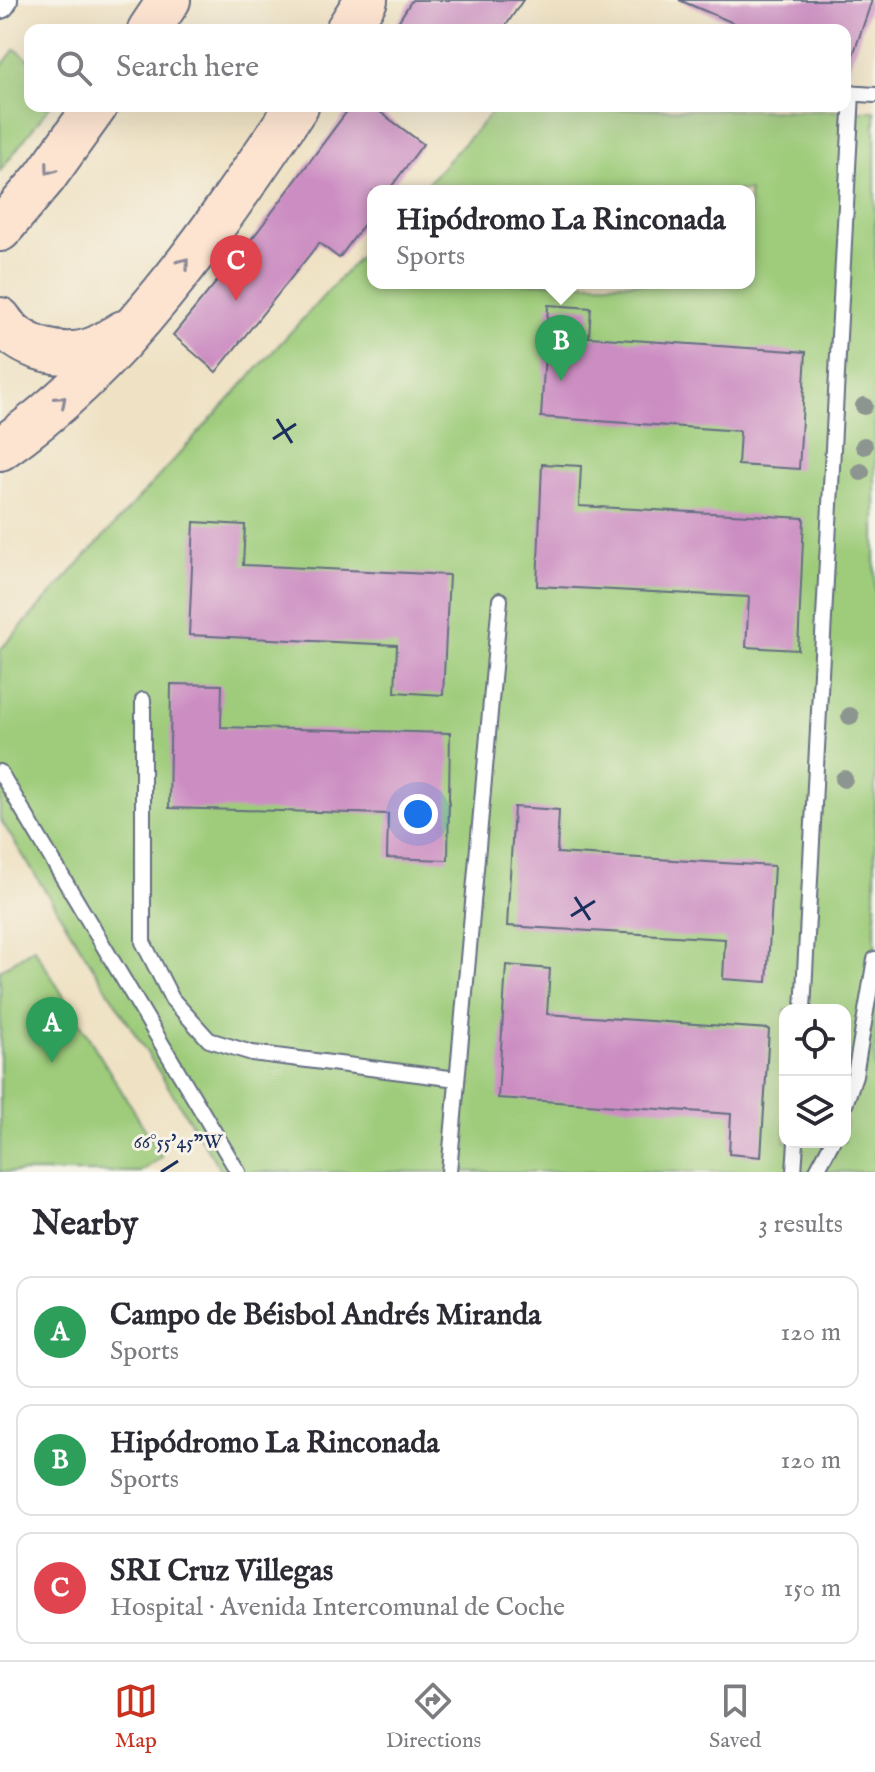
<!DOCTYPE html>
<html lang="en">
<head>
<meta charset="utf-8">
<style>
	:root { --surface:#fff; --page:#f7f7f7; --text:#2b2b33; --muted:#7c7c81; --line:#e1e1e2; --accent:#c8321e }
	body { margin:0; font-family:"IM FELL English",serif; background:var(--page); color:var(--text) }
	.controls { position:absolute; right:24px; bottom:24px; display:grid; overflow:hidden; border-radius:16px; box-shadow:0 8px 32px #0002 }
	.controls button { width:72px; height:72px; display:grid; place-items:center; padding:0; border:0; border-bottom:2px solid var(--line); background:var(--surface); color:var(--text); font:40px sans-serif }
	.you { position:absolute; left:418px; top:814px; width:28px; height:28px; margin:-20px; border:6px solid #fff; border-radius:50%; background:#1a73e8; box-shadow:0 0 0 12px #1a73e833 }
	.badge { display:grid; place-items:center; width:52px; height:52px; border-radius:50%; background:var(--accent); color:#fff; font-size:26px; font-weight:700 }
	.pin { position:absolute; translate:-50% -66px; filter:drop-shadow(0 2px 4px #0008) }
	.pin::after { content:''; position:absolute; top:42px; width:28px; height:24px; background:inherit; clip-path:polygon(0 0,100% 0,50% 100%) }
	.popup { position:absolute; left:367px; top:185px; width:388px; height:104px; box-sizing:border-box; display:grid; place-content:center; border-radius:16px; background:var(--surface); filter:drop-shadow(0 2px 6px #0005); font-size:26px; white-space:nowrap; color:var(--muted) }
	.popup b { font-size:30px; color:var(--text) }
	.popup::after { content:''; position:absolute; left:50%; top:100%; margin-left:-16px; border:16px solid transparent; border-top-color:var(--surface) }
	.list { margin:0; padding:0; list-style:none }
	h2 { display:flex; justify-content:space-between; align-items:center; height:104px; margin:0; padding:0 32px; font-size:34px }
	h2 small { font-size:26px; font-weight:400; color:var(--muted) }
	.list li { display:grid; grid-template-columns:52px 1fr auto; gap:24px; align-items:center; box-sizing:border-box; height:112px; margin:0 16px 16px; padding:0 16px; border:2px solid var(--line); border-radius:16px }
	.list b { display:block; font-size:30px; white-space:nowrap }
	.list p { margin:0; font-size:26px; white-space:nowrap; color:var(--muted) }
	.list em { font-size:26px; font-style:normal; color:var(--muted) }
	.icon { flex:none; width:44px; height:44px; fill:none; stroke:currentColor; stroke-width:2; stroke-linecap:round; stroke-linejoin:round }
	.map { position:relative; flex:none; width:875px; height:1172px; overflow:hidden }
	.search { position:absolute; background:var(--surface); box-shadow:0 8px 32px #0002; left:24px; right:24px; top:24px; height:88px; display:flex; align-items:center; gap:20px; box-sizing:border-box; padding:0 28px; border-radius:16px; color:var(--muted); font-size:30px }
	.sheet { height:488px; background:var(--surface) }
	nav { display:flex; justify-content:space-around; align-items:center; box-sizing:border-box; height:112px; border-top:2px solid var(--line); background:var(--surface); font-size:22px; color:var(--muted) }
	nav a { display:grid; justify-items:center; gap:4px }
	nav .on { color:var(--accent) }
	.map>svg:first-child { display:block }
</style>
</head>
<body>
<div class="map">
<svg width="875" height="1172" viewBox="0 0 875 1172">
	<rect width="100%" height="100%" fill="#f7f3e8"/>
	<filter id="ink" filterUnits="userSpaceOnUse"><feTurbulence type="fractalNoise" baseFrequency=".0125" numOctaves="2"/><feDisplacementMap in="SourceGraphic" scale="16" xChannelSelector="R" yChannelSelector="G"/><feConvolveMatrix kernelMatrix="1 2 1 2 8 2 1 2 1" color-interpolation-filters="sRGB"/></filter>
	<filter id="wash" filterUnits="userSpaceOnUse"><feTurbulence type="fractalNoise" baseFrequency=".006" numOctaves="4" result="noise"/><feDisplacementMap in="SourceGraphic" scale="32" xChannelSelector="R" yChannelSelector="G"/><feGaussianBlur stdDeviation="1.8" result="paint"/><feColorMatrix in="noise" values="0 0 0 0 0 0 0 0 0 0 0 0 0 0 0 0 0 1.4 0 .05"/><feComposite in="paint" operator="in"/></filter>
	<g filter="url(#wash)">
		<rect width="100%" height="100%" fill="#efe2c4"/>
		<g fill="#9ecc7a" stroke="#5c7e6c" stroke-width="2" fill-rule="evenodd">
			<polygon points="15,49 30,60 30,106 50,106 0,171 0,68"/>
			<path d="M496 108 875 111V1172H222L0 819V650L373 242V283H749V191H420ZM785 1010H845V1142H785Z"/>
			<polygon points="34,948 162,1157 140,1172 0,1172 0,970"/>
		</g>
		<g id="blocks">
			<g fill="#cc8ec2">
				<polygon points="412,0 523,0 503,30 393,30"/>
				<polygon points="679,0 872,0 848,70 845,69 845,30 750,30"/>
				<polygon points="351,106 372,106 423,144 388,191 373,191 373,212 339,258 319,243 216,372 173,335 258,231"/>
				<polygon points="548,305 591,308 589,337 806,352 799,469 738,465 740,431 541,417"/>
				<polygon points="542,464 581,466 579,506 804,518 798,650 746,647 749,597 537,586"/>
				<polygon points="194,522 245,525 243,565 449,575 443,695 395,692 397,645 189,635"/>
				<polygon points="171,684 222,685 221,727 450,733 448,860 387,858 388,814 169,808"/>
				<polygon points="514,807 559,810 557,853 774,866 767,982 723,979 725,939 507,926"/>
				<polygon points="506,965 550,969 547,1014 769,1029 761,1157 729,1154 731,1114 498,1098"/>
			</g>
		</g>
	</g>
	<g filter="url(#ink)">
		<use href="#blocks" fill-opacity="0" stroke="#656e82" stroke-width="2"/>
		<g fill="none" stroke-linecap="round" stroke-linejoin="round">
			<g stroke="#656e82" stroke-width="18">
				<g id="lane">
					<polyline points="845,93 875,95"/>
					<polyline points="143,700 143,942 172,999 209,1040 252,1053 457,1079"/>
					<polyline points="0,772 238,1172"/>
					<polyline points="803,1010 852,93"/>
					<polyline points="845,1105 855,1075 875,959"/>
					<polyline points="449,1172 500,600"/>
					<polyline points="794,1172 796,1142"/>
					<polyline points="816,1172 832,1142"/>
				</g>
			</g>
			<g stroke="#656e82" stroke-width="34">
				<polyline id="street" points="0,3 2,0"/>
			</g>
			<g stroke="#656e82" stroke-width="46">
				<g id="secondary">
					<polyline points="149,30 169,0"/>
					<polyline points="347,30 366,0"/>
					<polyline points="0,230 45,177 96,106"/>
					<path d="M0 319C18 348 63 361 95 348 105 344 114 337 123 332"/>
					<path d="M0 449C124 364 214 229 297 106"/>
				</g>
			</g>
			<use href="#lane" stroke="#fff" stroke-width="14"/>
			<use href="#street" stroke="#fff" stroke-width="30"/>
			<use href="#secondary" stroke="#fde4d1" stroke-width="42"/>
		</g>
		<g fill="#8d9590">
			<circle cx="864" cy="406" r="9"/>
			<circle cx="864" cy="446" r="9"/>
			<circle cx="861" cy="472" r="9"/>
			<circle cx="850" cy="716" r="9"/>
			<circle cx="844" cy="779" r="9"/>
		</g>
		<defs><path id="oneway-chevron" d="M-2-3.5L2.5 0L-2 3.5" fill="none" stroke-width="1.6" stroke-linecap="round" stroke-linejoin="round" transform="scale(2)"/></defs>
		<g stroke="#8c8a98">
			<use href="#oneway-chevron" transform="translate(50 169) rotate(126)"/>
			<use href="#oneway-chevron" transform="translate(184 263) rotate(-52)"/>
			<use href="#oneway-chevron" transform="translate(61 401) rotate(-41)"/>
		</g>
	</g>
	<path fill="none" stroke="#1b2f5e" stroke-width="3" d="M277 419 292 443M273 439 296 424M575 897 590 920M571 916 595 901M161 1172 178 1161"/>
	<g font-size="20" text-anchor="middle" fill="#1b2f5e" stroke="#f7f3e8" stroke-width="6" stroke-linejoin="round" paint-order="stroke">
		<text x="178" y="1148">66°55'45"W</text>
	</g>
</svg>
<div class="controls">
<button><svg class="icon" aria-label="locate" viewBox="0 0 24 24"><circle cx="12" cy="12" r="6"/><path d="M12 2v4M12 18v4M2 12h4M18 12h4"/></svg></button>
<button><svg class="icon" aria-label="layers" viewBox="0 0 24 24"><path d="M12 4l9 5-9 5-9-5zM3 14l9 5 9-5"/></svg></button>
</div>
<div class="you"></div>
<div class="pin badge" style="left:52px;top:1063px;background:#2e9e5b">A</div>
<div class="pin badge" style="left:561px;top:381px;background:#2e9e5b">B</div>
<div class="popup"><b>Hipódromo La Rinconada</b>Sports</div>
<div class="pin badge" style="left:236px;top:301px;background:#e0444e">C</div>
<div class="search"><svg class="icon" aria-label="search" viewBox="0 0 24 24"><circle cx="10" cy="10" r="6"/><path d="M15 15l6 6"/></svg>Search here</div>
</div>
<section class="sheet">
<h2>Nearby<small>3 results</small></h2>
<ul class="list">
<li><span class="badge" style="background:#2e9e5b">A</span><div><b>Campo de Béisbol Andrés Miranda</b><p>Sports</p></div><em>120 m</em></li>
<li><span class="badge" style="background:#2e9e5b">B</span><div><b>Hipódromo La Rinconada</b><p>Sports</p></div><em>120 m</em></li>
<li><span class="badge" style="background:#e0444e">C</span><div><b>SRI Cruz Villegas</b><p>Hospital · Avenida Intercomunal de Coche</p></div><em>150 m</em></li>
</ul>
</section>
<nav>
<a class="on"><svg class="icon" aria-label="map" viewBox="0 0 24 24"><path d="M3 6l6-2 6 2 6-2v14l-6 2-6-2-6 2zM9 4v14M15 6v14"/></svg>Map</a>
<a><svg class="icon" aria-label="directions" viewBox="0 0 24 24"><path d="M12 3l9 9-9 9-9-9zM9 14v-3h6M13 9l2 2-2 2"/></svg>Directions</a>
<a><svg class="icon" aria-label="saved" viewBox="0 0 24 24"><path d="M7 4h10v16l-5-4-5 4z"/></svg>Saved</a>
</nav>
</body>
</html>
